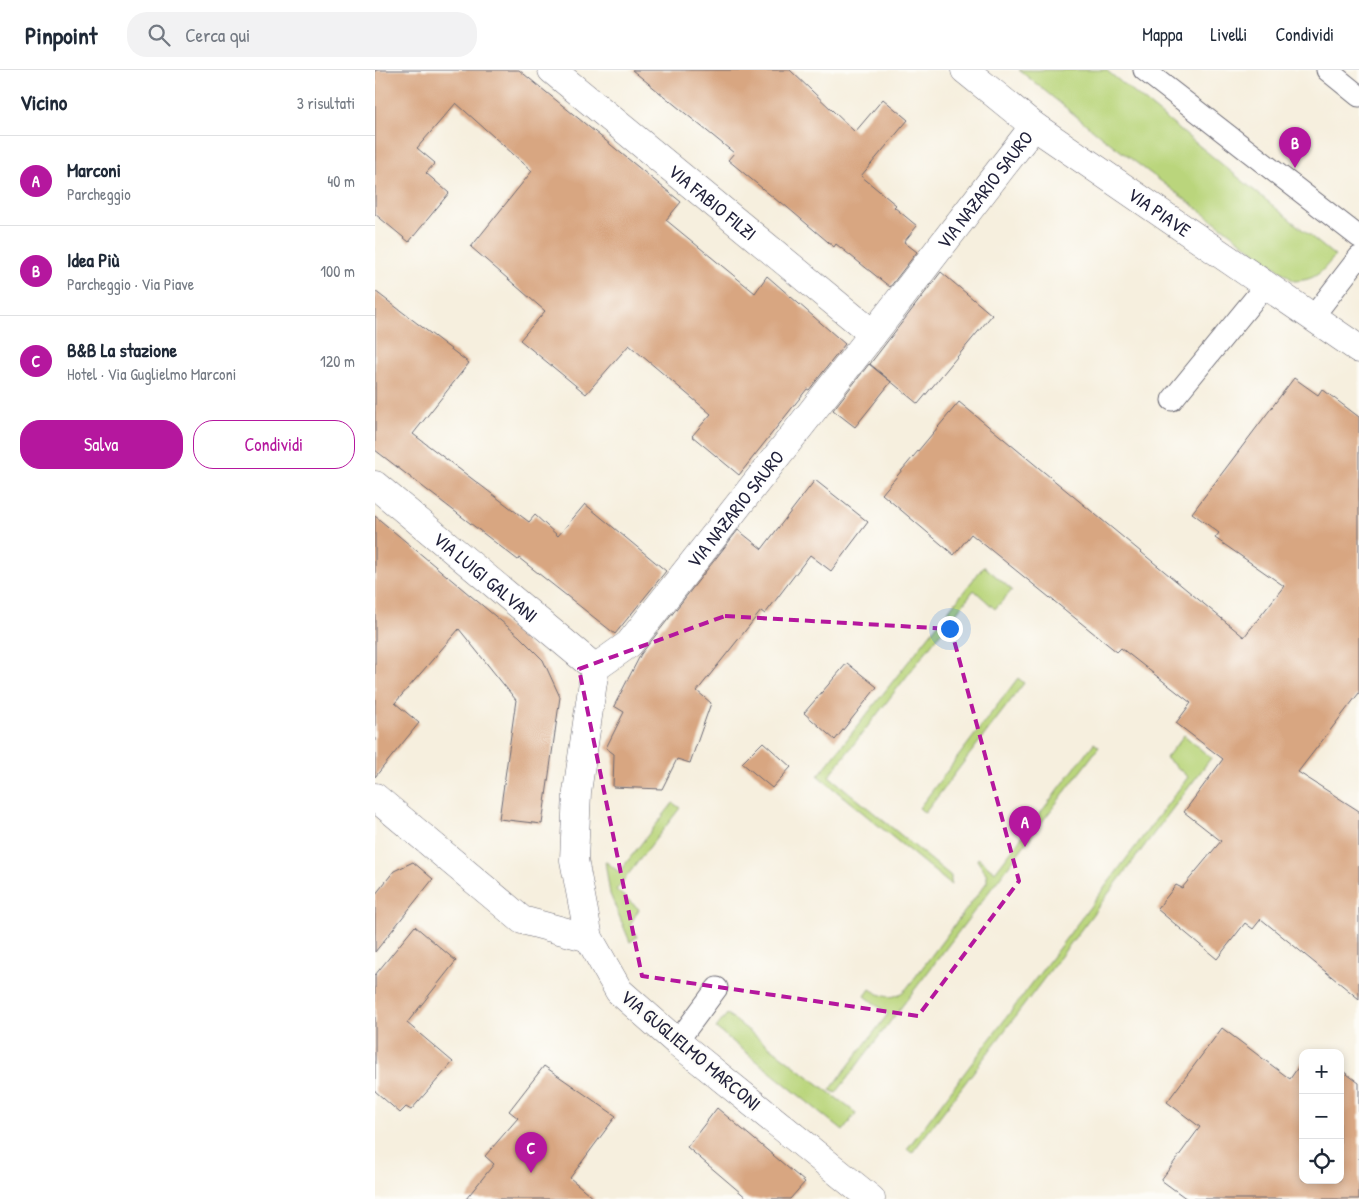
<!DOCTYPE html>
<html lang="it">
<head>
<meta charset="utf-8">
<style>
	:root { --surface:#fff; --page:#f2f2f3; --text:#1f2937; --muted:#747a83; --line:#e0e1e3; --accent:#b5179e }
	body { margin:0; font-family:"Patrick Hand",sans-serif; background:var(--page); color:var(--text) }
	.controls { position:absolute; right:15px; bottom:15px; display:grid; overflow:hidden; border-radius:10px; box-shadow:0 2px 8px #0003 }
	.controls button { width:45px; height:45px; display:grid; place-items:center; padding:0; border:0; border-bottom:1px solid var(--line); background:var(--surface); color:var(--text); font:25px sans-serif }
	.you { position:absolute; left:574px; top:558px; width:18px; height:18px; margin:-12px; border:4px solid #fff; border-radius:50%; background:#1a73e8; box-shadow:0 0 0 8px #1a73e833 }
	.badge { display:grid; place-items:center; width:32px; height:32px; border-radius:50%; background:var(--accent); color:#fff; font-size:16px; font-weight:700 }
	.pin { position:absolute; translate:-50% -41px; filter:drop-shadow(0 1px 2px #0008) }
	.pin::after { content:''; position:absolute; top:26px; width:18px; height:15px; background:inherit; clip-path:polygon(0 0,100% 0,50% 100%) }
	.list { margin:0; padding:0; list-style:none }
	h2 { display:flex; justify-content:space-between; align-items:center; height:65px; margin:0; padding:0 20px; font-size:21px }
	h2 small { font-size:16px; font-weight:400; color:var(--muted) }
	.list li { display:grid; grid-template-columns:32px 1fr auto; gap:15px; align-items:center; box-sizing:border-box; height:90px; padding:0 20px; border-top:1px solid var(--line) }
	.list b { display:block; font-size:19px; white-space:nowrap }
	.list p { margin:0; font-size:16px; white-space:nowrap; color:var(--muted) }
	.list em { font-size:16px; font-style:normal; color:var(--muted) }
	.actions { display:flex; gap:10px; padding:15px 20px }
	.actions a { flex:1; padding:11px 0; border:1px solid var(--accent); border-radius:20px; text-align:center; font-size:18px; color:var(--accent) }
	.actions .main { background:var(--accent); color:#fff }
	.icon { flex:none; width:28px; height:28px; fill:none; stroke:currentColor; stroke-width:2; stroke-linecap:round; stroke-linejoin:round }
	.map { position:relative; flex:none; width:984px; height:1129px; overflow:hidden }
	header { display:flex; align-items:center; gap:30px; box-sizing:border-box; height:70px; padding:0 25px; background:var(--surface); border-bottom:1px solid var(--line) }
	header strong { font-size:24px }
	nav { display:flex; gap:28px; margin-inline-start:auto; font-size:18px }
	.search { width:350px; height:45px; background:var(--page); display:flex; align-items:center; gap:12px; box-sizing:border-box; padding:0 18px; border-radius:20px; color:var(--muted); font-size:19px }
	main { display:flex }
	aside { flex:1; background:var(--surface) }
	.map>svg:first-child { display:block }
</style>
</head>
<body>
<header>
<strong>Pinpoint</strong>
<div class="search"><svg class="icon" aria-label="search" viewBox="0 0 24 24"><circle cx="10" cy="10" r="6"/><path d="M15 15l6 6"/></svg>Cerca qui</div>
<nav><a>Mappa</a><a>Livelli</a><a>Condividi</a></nav>
</header>
<main>
<aside>
<h2>Vicino<small>3 risultati</small></h2>
<ul class="list">
<li><span class="badge">A</span><div><b>Marconi</b><p>Parcheggio</p></div><em>40 m</em></li>
<li><span class="badge">B</span><div><b>Idea Più</b><p>Parcheggio · Via Piave</p></div><em>100 m</em></li>
<li><span class="badge">C</span><div><b>B&amp;B La stazione</b><p>Hotel · Via Guglielmo Marconi</p></div><em>120 m</em></li>
</ul>
<div class="actions"><a class="main">Salva</a><a>Condividi</a></div>
</aside>
<div class="map">
<svg width="984" height="1129" viewBox="0 0 984 1129">
	<rect width="100%" height="100%" fill="#fdfcf7"/>
	<filter id="ink" filterUnits="userSpaceOnUse"><feTurbulence type="fractalNoise" baseFrequency=".02" numOctaves="2"/><feDisplacementMap in="SourceGraphic" scale="10" xChannelSelector="R" yChannelSelector="G"/><feConvolveMatrix kernelMatrix="1 2 1 2 8 2 1 2 1" color-interpolation-filters="sRGB"/></filter>
	<filter id="wash" filterUnits="userSpaceOnUse"><feTurbulence type="fractalNoise" baseFrequency=".0096" numOctaves="4" result="noise"/><feDisplacementMap in="SourceGraphic" scale="20" xChannelSelector="R" yChannelSelector="G"/><feGaussianBlur stdDeviation="1.12" result="paint"/><feColorMatrix in="noise" values="0 0 0 0 0 0 0 0 0 0 0 0 0 0 0 0 0 1.4 0 .05"/><feComposite in="paint" operator="in"/></filter>
	<g filter="url(#wash)">
		<rect width="100%" height="100%" fill="#f6efde"/>
		<g fill="#bad57b" stroke="#6e7c5b">
			<path d="M644 0H731L960 186C946 202 942 210 919 211L727 67Z"/>
			<polygon points="609,496 637,520 620,539 599,520 454,706 576,806 576,815 443,706"/>
			<polygon points="643,608 649,613 550,743 544,738"/>
			<polygon points="809,665 836,688 537,1083 532,1079 813,707 791,688"/>
			<path d="M719 673 724 677 461 1023 455 1020 513 944 490 926 495 919C509 928 519 931 532 918L612 812V805L602 790 603 788 620 802Z"/>
			<polygon points="298,733 305,738 241,820 264,839 255,855 262,867 255,872 235,824 230,791 244,802"/>
			<polygon points="352,944 481,1043 468,1061 341,958"/>
		</g>
		<g id="blocks">
			<g fill="#d8a681">
				<polygon points="0,0 144,0 306,132 291,150 380,223 392,206 470,274 434,320 432,319 364,405 317,366 336,344 254,275 211,324 145,270 170,241 96,177 157,101 81,33 42,78 60,93 51,103 74,123 34,172 0,144"/>
				<polygon points="257,0 415,0 480,62 508,29 533,50 486,106 521,135 519,137 542,156 529,172 542,182 515,217 461,174 459,177 406,132 405,133 353,90 359,83"/>
				<polygon points="566,202 617,245 543,334 495,294"/>
				<polygon points="0,221 94,293 38,364 154,452 160,445 183,466 210,434 291,501 240,564 144,488 143,490 0,380"/>
				<polygon points="494,294 516,312 480,357 458,340"/>
				<polygon points="919,308 943,325 947,319 984,347 984,623 923,702 984,741 984,929 886,849 878,859 870,853 842,889 782,839 801,815 807,818 846,771 809,742 848,689 801,653 816,633 746,578 742,582 596,464 579,485 507,424 584,332 869,567 909,516 840,468 844,463 817,443"/>
				<polygon points="440,410 493,452 456,501 435,485 390,544 386,541 322,621 336,633 315,693 302,689 287,719 238,717 239,684 231,678 249,642 239,636 266,584 363,460 387,479"/>
				<polygon points="0,446 144,566 168,590 185,627 167,754 124,749 141,630 84,559 20,633 44,653 0,707"/>
				<polygon points="472,593 502,617 460,670 429,643"/>
				<polygon points="388,672 416,697 397,718 367,693"/>
				<polygon points="38,792 58,809 0,882 0,825 19,801"/>
				<polygon points="40,856 81,891 32,953 78,992 36,1040 31,1037 25,1043 0,1021 0,905"/>
				<polygon points="847,958 915,1009 928,990 928,1110 965,1110 965,999 984,1013 984,1129 812,1129 786,1110 825,1057 792,1032"/>
				<polygon points="169,996 241,1046 195,1108 220,1129 91,1129 119,1094 110,1086 143,1048 134,1041"/>
				<polygon points="342,1038 430,1112 415,1129 373,1129 312,1077"/>
			</g>
		</g>
	</g>
	<g filter="url(#ink)">
		<use href="#blocks" fill-opacity="0" stroke="#6c6a74" stroke-width="1"/>
		<g fill="none" stroke-linecap="round" stroke-linejoin="round">
			<g stroke="#6c6a74" stroke-width="23">
				<g id="lane">
					<polyline points="769,0 984,167"/>
					<polyline points="952,0 984,26"/>
					<polyline points="937,248 984,187"/>
					<polyline points="797,330 890,216"/>
					<polyline points="302,972 342,918"/>
				</g>
			</g>
			<g stroke="#6c6a74" stroke-width="29">
				<g id="street">
					<path id="s1" d="M177 0 498 264"/>
					<path id="s2" d="M590 0 659 56 984 279"/>
					<path id="s3" d="M0 415 220 598"/>
					<polyline points="0,727 147,850 214,868"/>
					<path id="s4" d="M496 1129 302 972 244 921 214 868 199 790 202 722 220 598 254 574 498 264 659 56"/>
				</g>
			</g>
			<use href="#lane" stroke="#fff" stroke-width="21"/>
			<use href="#street" stroke="#fff" stroke-width="28"/>
		</g>
	</g>
	<path fill="none" stroke="#b5179e" stroke-width="4" stroke-dasharray="10 6" stroke-linejoin="round" d="M350 546 576 559 644 811 543 946 267 906 204 599Z"/>
	<g text-anchor="middle" stroke-width="4.5" stroke-linejoin="round" paint-order="stroke">
		<g font-size="19" fill="#22223b" stroke="#fdfcf7">
			<text dy="7" stroke="none"><textPath href="#s4" startOffset="1279">VIA NAZARIO SAURO</textPath></text>
			<text dy="7" stroke="none"><textPath href="#s1" startOffset="208">VIA FABIO FILZI</textPath></text>
			<text dy="7" stroke="none"><textPath href="#s2" startOffset="241">VIA PIAVE</textPath></text>
			<text dy="7" stroke="none"><textPath href="#s4" startOffset="874">VIA NAZARIO SAURO</textPath></text>
			<text dy="7" stroke="none"><textPath href="#s3" startOffset="144">VIA LUIGI GALVANI</textPath></text>
			<text transform="translate(316 980) rotate(40)" y="7">VIA GUGLIELMO MARCONI</text>
		</g>
	</g>
</svg>
<div class="controls">
<button>+</button>
<button>−</button>
<button><svg class="icon" aria-label="locate" viewBox="0 0 24 24"><circle cx="12" cy="12" r="6"/><path d="M12 2v4M12 18v4M2 12h4M18 12h4"/></svg></button>
</div>
<div class="you"></div>
<div class="pin badge" style="left:650px;top:777px">A</div>
<div class="pin badge" style="left:920px;top:98px">B</div>
<div class="pin badge" style="left:156px;top:1103px">C</div>
</div>
</main>
</body>
</html>
